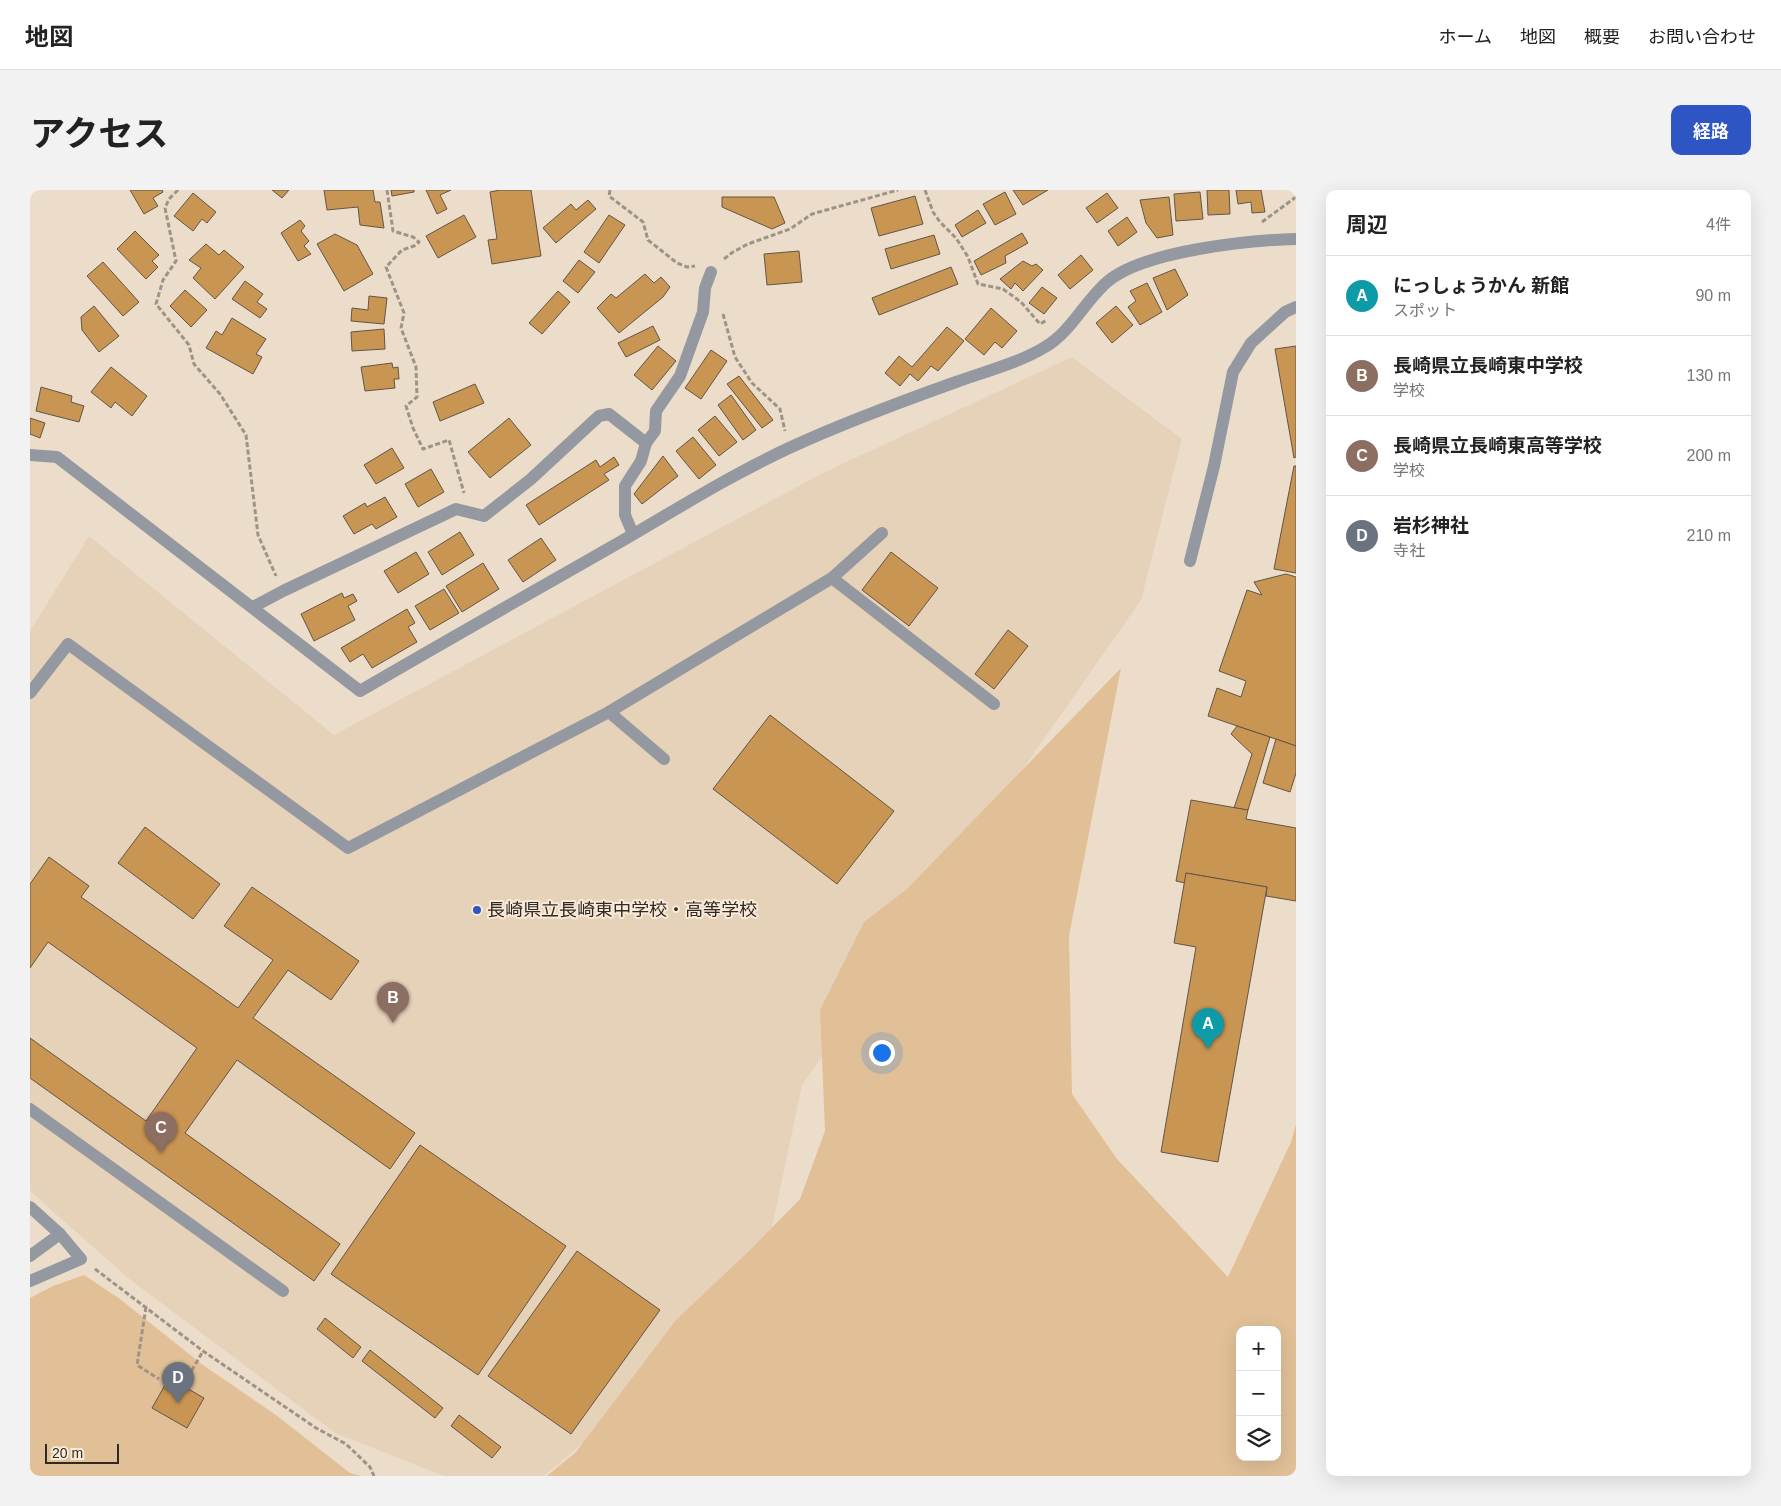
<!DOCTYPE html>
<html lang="ja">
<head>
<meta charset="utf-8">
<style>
	:root { --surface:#fff; --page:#f2f2f2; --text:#222; --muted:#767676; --line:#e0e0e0; --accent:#2d55c4 }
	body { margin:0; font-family:Arial,"Noto Sans JP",sans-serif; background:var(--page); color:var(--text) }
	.controls { position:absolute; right:15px; bottom:15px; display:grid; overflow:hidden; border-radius:10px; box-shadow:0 5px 20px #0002 }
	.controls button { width:45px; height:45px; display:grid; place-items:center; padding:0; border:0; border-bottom:1px solid var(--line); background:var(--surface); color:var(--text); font:25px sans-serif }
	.scale { position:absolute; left:15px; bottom:12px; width:74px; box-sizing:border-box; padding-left:5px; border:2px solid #302a23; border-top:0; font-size:14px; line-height:18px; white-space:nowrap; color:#302a23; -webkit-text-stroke:4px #f9ead8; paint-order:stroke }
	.you { position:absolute; left:851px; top:862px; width:18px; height:18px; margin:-12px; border:4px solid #fff; border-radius:50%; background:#1a73e8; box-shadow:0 0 0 8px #1a73e833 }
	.badge { display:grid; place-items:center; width:32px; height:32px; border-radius:50%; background:var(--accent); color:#fff; font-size:16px; font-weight:700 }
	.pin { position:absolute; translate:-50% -41px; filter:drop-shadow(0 1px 2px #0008) }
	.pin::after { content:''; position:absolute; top:26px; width:18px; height:15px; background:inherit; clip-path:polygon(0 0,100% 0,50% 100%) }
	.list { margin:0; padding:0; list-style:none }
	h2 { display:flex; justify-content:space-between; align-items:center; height:65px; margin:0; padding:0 20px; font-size:21px }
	h2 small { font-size:16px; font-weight:400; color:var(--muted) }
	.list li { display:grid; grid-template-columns:32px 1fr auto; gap:15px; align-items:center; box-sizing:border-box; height:80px; padding:0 20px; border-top:1px solid var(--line) }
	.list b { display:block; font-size:19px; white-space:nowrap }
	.list p { margin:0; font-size:16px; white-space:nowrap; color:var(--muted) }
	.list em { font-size:16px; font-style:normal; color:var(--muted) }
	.icon { flex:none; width:28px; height:28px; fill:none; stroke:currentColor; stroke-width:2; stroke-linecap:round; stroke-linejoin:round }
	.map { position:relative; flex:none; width:1266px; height:1286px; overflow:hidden; border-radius:10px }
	header { display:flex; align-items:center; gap:30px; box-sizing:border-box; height:70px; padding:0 25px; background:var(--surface); border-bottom:1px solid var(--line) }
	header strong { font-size:24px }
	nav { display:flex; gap:28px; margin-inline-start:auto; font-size:18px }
	.intro { display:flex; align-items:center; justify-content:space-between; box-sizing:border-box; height:120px; padding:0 30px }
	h1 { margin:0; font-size:35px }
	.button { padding:12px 22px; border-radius:10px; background:var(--accent); color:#fff; font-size:18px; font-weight:700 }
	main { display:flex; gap:30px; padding:0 30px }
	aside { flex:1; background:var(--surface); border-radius:10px; box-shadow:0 5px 20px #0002 }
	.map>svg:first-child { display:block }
</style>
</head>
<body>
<header>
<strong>地図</strong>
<nav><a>ホーム</a><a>地図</a><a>概要</a><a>お問い合わせ</a></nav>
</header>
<div class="intro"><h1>アクセス</h1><a class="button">経路</a></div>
<main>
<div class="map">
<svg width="1266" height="1286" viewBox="0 0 1266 1286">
	<rect width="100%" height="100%" fill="#ecddcb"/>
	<polygon fill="#e6d1b9" points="1042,167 1152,249 1111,410 772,895 737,1061 567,1241 514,1286 414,1286 305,1243 98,1088 0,1001 0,441 59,346 304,545 795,282"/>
	<g fill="#e1c097" fill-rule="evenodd">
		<path d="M1091 478 1039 746 1042 904 1087 969 1198 1087 1261 952 1266 934V1286H517L546 1262 646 1130 722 1058 770 1009 795 941 790 820 834 732 877 699ZM1210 1140H1247V1267H1210Z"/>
		<polygon points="54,1085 90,1109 173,1175 246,1225 320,1283 331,1286 0,1286 0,1108 23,1096"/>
	</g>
	<g fill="#c99553" stroke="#625546">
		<polygon points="100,0 132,0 133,2 123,8 128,16 114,24"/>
		<polygon points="242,0 259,0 252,8"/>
		<polygon points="294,0 343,0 345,12 350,12 354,38 330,35 328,17 297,20"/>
		<polygon points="361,0 384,0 384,2 362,6"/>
		<polygon points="396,0 421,0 410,5 417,19 407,24"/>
		<polygon points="470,0 501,0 511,66 462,74 458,50 467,49 460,2"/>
		<polygon points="983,0 1018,0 993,15"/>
		<polygon points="1177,0 1199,0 1200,24 1178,25"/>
		<polygon points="1206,0 1231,0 1235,22 1222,23 1221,12 1208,14"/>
		<polygon points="975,2 986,24 965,35 953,14"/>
		<polygon points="1170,2 1173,29 1146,31 1144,4"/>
		<polygon points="163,3 186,22 177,33 172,29 163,41 144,26"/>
		<polygon points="1077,3 1088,18 1067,33 1056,18"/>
		<polygon points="885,6 893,34 849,46 841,18"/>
		<polygon points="692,7 744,7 755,33 742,39 692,17"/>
		<polygon points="1139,7 1143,45 1127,48 1116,33 1110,10"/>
		<polygon points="558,10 566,19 526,53 513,38 541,14 546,20"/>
		<polygon points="948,20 956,33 932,47 925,35"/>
		<polygon points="434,25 446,47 408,68 396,46"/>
		<polygon points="579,25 595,35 569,73 554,62"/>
		<polygon points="1097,27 1107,42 1088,56 1078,41"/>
		<polygon points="270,30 275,36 271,41 279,51 274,56 281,64 268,71 251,43"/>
		<polygon points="105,41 129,65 122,71 128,77 116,89 87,59"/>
		<polygon points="992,43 998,53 975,66 976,73 951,85 944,71"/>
		<polygon points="305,44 327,55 343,84 314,101 287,54"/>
		<polygon points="904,45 910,64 861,79 855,59"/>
		<polygon points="176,54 189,65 194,60 214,77 185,109 163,88 171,78 159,70"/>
		<polygon points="769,61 772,92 737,95 734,64"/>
		<polygon points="1051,65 1063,80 1040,99 1028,85"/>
		<polygon points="549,70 565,82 548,103 533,91"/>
		<polygon points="993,71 1002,76 1006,74 1013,80 993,101 985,93 981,99 970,89"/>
		<polygon points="73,72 109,112 93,126 57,86"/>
		<polygon points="921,77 928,94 849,125 842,108"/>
		<polygon points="1145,79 1158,105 1137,120 1123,88"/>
		<polygon points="615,84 624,93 631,87 640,97 633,107 589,143 567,118 581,104 586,108"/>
		<polygon points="215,91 233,104 227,112 237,119 230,128 202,109"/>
		<polygon points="1117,93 1132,122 1110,135 1098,117 1106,111 1100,101"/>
		<polygon points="1012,97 1027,108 1014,124 999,113"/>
		<polygon points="155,100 177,120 161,137 140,116"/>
		<polygon points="528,101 540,112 512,144 499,133"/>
		<polygon points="339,106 357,108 354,134 321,131 322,118 338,120"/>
		<polygon points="64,116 89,146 69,162 52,140 51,127"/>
		<polygon points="1086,116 1103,135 1082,153 1066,133"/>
		<polygon points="961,118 987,141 972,158 965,152 954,165 935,149"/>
		<polygon points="202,128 236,149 226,164 232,167 223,184 176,158 186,141 192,145"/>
		<polygon points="623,136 630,150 596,167 588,153"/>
		<polygon points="917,137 934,151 908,181 901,176 888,191 880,184 870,196 855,183 869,166 882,177"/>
		<polygon points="354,139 355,159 322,161 321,142"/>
		<polygon points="628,156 646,171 622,200 604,185"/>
		<polygon points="1266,156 1266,267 1264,268 1245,159"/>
		<polygon points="681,160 697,171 671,209 655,198"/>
		<polygon points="362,173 363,178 368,177 369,189 364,189 365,198 335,201 331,177"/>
		<polygon points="81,177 117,206 102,226 85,212 81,218 61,202"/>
		<polygon points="709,186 743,230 732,238 697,194"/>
		<polygon points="445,194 454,213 410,231 403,212"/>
		<polygon points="11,197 42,206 41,212 54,216 49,232 6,221"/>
		<polygon points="701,205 726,240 713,250 688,215"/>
		<polygon points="685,226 707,252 689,266 668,240"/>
		<polygon points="0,228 15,233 10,248 0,244"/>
		<polygon points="479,228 501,255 460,288 438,262"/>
		<polygon points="663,247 686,275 669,289 646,261"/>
		<polygon points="362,258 374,278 346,294 334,275"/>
		<polygon points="633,266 648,286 612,314 604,304"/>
		<polygon points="584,267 589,275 574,284 579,290 509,335 496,315 566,270 570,277"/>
		<polygon points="1264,276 1266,276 1266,383 1244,379"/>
		<polygon points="401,279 414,302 388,317 375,294"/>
		<polygon points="355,307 367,327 346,339 342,334 324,344 313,326 335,313 337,317"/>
		<polygon points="430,342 444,365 412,385 398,362"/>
		<polygon points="511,348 526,370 493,392 478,370"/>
		<polygon points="386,362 399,384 368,403 354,381"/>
		<polygon points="861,362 908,398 879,436 832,400"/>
		<polygon points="453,373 469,399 432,422 416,396"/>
		<polygon points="1256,384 1266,387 1266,556 1178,526 1187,498 1211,507 1216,491 1189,481 1217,400 1232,405 1224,392"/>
		<polygon points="414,399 429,423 400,440 385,416"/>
		<polygon points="312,403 314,408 323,404 327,411 318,416 325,430 284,451 271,424"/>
		<polygon points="377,419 385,433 378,437 387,452 342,478 333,464 320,472 311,458"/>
		<polygon points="978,440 998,456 964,499 945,484"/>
		<polygon points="740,525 864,621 807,694 683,599"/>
		<polygon points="1207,536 1240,547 1218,620 1204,618 1222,564 1201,544"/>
		<polygon points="1246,549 1266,556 1266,583 1260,602 1233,593"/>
		<polygon points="1161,610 1218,620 1216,629 1266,638 1266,711 1236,706 1237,697 1156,683 1155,693 1146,691"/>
		<polygon points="115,637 190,694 163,729 88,673"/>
		<polygon points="19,667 59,696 51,707 208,818 243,770 194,736 222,697 329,771 301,810 258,780 223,828 385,943 360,979 207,870 155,943 310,1054 284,1091 0,888 0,848 116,931 167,858 18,752 0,778 0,694"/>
		<polygon points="1156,683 1237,697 1188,972 1131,962 1166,757 1144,753"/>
		<polygon points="390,955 536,1056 448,1185 301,1084"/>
		<polygon points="547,1061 630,1120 541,1244 458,1186"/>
		<polygon points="295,1128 331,1157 323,1168 287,1139"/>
		<polygon points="340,1160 413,1218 405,1228 332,1171"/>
		<polygon points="139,1188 174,1208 157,1238 122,1218"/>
		<polygon points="429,1225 471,1257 462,1268 421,1236"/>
	</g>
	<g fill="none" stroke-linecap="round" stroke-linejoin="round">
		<g stroke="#9e9385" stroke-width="3" stroke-dasharray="5 2.5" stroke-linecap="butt">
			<polyline points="148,0 139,9 135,18 146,71 133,90 126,114 159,155 164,174 190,204 216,245 228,345 246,386"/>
			<polyline points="357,0 363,41 383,47 389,52 384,56 372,60 356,77 374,123 371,138 386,177 387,207 376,216 383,238 393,259 419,250 434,303"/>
			<polyline points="580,0 579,6 613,32 618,50 647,73 657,77 665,76"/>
			<polyline points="895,0 903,22 910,32 926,48 938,67 948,94 973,99 991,112 1010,134 1017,130"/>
			<polyline points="1232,32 1266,7"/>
			<polyline points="694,69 703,62 718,54 760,39 782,24 868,0"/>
			<polyline points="693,124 705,167 722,193 750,219 755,241"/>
			<polyline points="65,1079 173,1161 286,1238 316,1254 340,1277 344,1286"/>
			<polyline points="116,1117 107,1175 129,1189"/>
			<polyline points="158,1187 173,1161"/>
		</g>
		<g stroke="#9498a0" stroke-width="12">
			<polyline points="1160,371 1184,276 1203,182 1221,153 1255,122 1266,117"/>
			<polyline points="802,388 964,514"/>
			<polyline points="0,503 38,454 318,658 579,522 802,388 852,343"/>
			<polyline points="579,522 634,569"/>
			<polyline points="0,919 253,1101"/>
		</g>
		<g stroke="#9498a0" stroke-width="12">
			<path d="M0 265 27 267 330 501C419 449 508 399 597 348 650 317 703 284 759 258 813 233 870 212 926 192 954 182 991 172 1015 157 1040 143 1055 111 1077 92 1112 61 1220 50 1266 49"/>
			<polyline points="603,344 595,325 595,296 611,271 616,253 625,241 626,221 650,186 673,122 675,98 681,82"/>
			<polyline points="223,417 253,401 426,319 454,326 501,289 569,226 579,224 616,253"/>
			<polyline points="0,1017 30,1044 51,1069 0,1091"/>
			<polyline points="0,1066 30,1044"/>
		</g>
	</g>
	<circle fill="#2d55c4" stroke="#f9ead8" stroke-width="2" cx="447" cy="720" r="5"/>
	<g text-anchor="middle" stroke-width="4" stroke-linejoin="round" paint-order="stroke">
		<g font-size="18" fill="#302a23" stroke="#f9ead8" text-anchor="start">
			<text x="457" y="726">長崎県立長崎東中学校・高等学校</text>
		</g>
	</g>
</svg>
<div class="controls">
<button>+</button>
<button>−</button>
<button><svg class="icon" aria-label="layers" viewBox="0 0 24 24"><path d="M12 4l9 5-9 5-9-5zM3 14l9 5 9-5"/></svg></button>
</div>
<div class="scale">20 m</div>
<div class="you"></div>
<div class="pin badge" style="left:1178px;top:859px;background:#0f9aa8">A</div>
<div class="pin badge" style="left:363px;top:833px;background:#8d6e63">B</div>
<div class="pin badge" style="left:131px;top:963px;background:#8d6e63">C</div>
<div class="pin badge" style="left:148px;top:1213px;background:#6b7280">D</div>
</div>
<aside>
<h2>周辺<small>4件</small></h2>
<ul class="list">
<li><span class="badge" style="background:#0f9aa8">A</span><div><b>にっしょうかん 新館</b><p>スポット</p></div><em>90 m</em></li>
<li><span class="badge" style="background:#8d6e63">B</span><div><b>長崎県立長崎東中学校</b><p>学校</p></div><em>130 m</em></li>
<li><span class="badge" style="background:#8d6e63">C</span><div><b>長崎県立長崎東高等学校</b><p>学校</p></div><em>200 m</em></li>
<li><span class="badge" style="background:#6b7280">D</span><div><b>岩杉神社</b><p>寺社</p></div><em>210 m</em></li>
</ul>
</aside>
</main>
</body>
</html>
